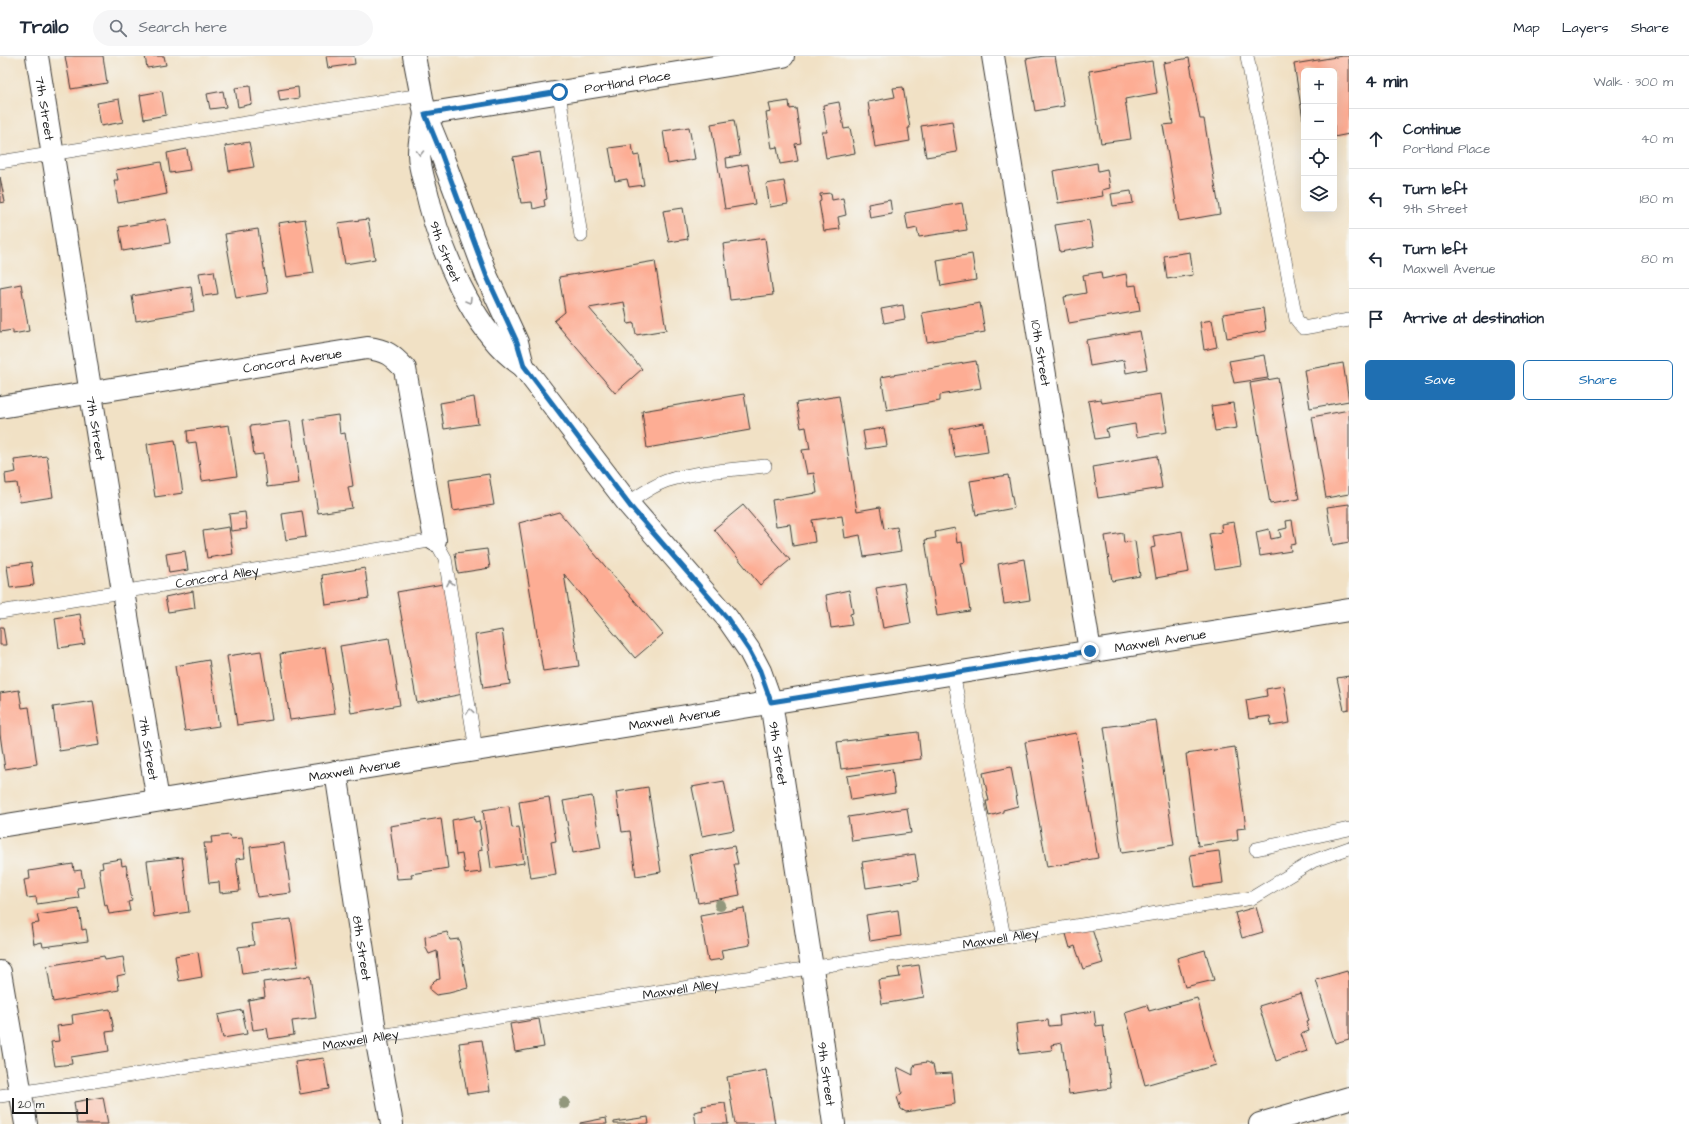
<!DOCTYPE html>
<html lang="en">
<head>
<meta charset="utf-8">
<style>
	:root { --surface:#fff; --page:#f6f6f7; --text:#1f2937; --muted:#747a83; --line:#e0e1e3; --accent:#1f6fb2 }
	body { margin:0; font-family:"Architects Daughter",sans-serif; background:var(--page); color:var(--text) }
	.controls { position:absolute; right:12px; top:12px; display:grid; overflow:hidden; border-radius:6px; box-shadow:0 4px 16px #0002 }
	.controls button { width:36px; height:36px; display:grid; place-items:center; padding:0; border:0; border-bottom:1px solid var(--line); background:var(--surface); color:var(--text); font:20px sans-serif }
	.scale { position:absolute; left:12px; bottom:10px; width:76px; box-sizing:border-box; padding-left:4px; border:2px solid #1c1c1c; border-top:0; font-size:11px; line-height:14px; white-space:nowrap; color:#1c1c1c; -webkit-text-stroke:3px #f6f6f2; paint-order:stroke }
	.stop { position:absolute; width:12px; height:12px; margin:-9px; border:3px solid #1f6fb2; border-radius:50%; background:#fff }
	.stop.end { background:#1f6fb2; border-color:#fff; box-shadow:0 1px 4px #0008 }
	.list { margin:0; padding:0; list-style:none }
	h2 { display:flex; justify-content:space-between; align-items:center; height:52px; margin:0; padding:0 16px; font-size:17px }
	h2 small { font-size:13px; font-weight:400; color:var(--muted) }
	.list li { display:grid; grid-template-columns:26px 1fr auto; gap:12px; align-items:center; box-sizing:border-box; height:60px; padding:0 16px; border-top:1px solid var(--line) }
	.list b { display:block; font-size:15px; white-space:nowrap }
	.list p { margin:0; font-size:13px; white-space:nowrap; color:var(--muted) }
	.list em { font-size:13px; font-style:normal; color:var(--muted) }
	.actions { display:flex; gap:8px; padding:12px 16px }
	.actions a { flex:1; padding:9px 0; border:1px solid var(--accent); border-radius:6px; text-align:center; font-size:14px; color:var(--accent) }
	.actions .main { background:var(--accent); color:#fff }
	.icon { flex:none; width:22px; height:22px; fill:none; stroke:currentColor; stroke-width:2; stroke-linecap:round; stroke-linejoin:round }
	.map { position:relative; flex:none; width:1349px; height:1068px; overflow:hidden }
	header { display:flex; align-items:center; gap:24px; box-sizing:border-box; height:56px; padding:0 20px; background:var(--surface); border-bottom:1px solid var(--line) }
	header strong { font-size:19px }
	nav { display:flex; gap:22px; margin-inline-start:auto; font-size:14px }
	.search { width:280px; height:36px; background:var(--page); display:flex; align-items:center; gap:10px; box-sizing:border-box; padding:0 14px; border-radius:22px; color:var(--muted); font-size:15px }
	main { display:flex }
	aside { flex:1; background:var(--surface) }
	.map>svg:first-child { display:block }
</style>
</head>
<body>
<header>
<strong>Trailo</strong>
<div class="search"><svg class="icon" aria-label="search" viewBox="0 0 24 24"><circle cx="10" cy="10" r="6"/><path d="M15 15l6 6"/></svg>Search here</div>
<nav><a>Map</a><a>Layers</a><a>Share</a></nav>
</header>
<main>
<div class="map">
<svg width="1349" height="1068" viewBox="0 0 1349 1068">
	<rect width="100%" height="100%" fill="#f6f6f2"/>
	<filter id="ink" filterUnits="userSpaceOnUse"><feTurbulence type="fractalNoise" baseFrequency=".025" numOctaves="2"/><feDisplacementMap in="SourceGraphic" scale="8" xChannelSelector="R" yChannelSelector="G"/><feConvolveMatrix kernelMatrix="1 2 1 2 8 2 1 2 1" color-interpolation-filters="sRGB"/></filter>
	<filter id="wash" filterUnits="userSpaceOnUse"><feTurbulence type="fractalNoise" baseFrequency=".012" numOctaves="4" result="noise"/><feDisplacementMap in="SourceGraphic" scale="16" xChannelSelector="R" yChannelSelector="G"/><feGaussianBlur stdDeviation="0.9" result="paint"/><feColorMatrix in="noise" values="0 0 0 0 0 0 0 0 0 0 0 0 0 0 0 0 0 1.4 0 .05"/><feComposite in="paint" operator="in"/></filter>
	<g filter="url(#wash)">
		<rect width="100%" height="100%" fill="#f1e1c5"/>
		<g id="blocks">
			<g fill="#fdad94">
				<polygon points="65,0 103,0 107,27 71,33"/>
				<polygon points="145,0 164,0 166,9 147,12"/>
				<polygon points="326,0 354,0 355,8 328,12"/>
				<polygon points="1044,0 1055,0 1064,50 1035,55 1026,3"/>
				<polygon points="1342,0 1349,0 1349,78 1334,81 1334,15 1304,15 1303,63 1294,8"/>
				<polygon points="1189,2 1200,63 1204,63 1220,158 1179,165 1163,69 1173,68 1163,7"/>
				<polygon points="1152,5 1157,37 1125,43 1131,83 1101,87 1089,15"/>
				<polygon points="250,30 252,48 238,51 235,32"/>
				<polygon points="298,31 299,42 280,45 278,34"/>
				<polygon points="903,31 910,72 908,72 910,85 875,91 868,46 895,41 893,32"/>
				<polygon points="162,35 166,59 144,63 140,39"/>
				<polygon points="223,35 226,51 210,53 207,38"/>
				<polygon points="119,43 123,66 101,70 97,47"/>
				<polygon points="789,45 790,53 796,52 801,87 795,88 798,105 780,108 777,91 772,92 766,57 771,56 769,48"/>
				<polygon points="839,46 844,73 850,72 855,97 826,102 822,76 827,76 823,49"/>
				<polygon points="734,64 740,100 726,102 727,112 748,108 755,148 725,153 711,68"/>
				<polygon points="952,65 957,96 926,101 921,70"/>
				<polygon points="689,71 695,103 668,108 663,75"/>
				<polygon points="249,86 254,111 229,115 225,90"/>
				<polygon points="632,89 634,100 639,99 644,129 629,131 627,123 615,125 609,92"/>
				<polygon points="187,93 190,114 170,117 167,97"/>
				<polygon points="540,96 547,143 544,144 545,150 533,153 532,146 521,147 513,101"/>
				<polygon points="161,106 167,138 118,147 114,124 118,124 116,114"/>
				<polygon points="1097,107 1098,115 1107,113 1110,132 1102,134 1103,140 1058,147 1053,115"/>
				<polygon points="0,121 5,146 0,147"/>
				<polygon points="784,125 788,148 770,151 766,128"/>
				<polygon points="1131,135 1133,147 1113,150 1111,138"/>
				<polygon points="831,137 832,144 843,142 846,159 838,161 840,173 824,175 819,146 821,145 820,138"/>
				<polygon points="890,144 892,158 870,162 868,148"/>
				<polygon points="962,147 967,174 919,181 917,172 908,174 905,157"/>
				<polygon points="683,152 688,183 669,186 663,155"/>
				<polygon points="166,163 170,187 123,195 119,171"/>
				<polygon points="305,163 314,217 287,221 278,167"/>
				<polygon points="368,163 375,203 345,208 338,167"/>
				<polygon points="1089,164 1094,190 1060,196 1055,169"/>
				<polygon points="258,173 268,237 236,242 225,178"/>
				<polygon points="765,182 773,239 730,244 723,188"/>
				<polygon points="1190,196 1193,219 1167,223 1164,200"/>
				<polygon points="972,198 976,224 941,230 937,204"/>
				<polygon points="655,205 666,274 636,279 634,267 628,268 624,246 589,252 642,313 615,337 554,265 565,256 559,221"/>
				<polygon points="214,215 218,238 203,240 199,217"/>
				<polygon points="1101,216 1102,223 1126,218 1128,230 1136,229 1140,255 1069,267 1064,241 1086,237 1083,219"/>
				<polygon points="21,228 29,275 13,278 13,274 0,276 0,232"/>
				<polygon points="191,230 194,255 136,265 132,240"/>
				<polygon points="980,247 985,276 927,286 922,257"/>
				<polygon points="903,249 905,263 884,267 881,253"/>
				<polygon points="1263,252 1266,275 1227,282 1223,258"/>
				<polygon points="1212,264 1217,291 1204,294 1200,266"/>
				<polygon points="1140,275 1147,313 1126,317 1124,304 1090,310 1086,284"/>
				<polygon points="1264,299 1268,322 1234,327 1229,305"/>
				<polygon points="976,305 981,332 940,339 940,345 887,354 881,321"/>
				<polygon points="1343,307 1349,345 1310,352 1304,314"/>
				<polygon points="1278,322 1299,443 1270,448 1250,327"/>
				<polygon points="744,338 750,374 647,392 642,355"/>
				<polygon points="1161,338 1167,376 1137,381 1135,368 1106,373 1108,381 1095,383 1088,345 1101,343 1102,347"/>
				<polygon points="839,340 857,455 880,451 884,473 897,471 901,495 864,501 860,479 845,482 842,460 812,464 815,486 793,490 790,468 776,470 772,444 817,437 814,417 807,418 802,394 810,393 806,371 801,372 796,347"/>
				<polygon points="474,341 478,368 444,373 440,347"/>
				<polygon points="1233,347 1237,372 1215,375 1211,350"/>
				<polygon points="1349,354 1349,438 1326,442 1312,361"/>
				<polygon points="338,359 340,378 345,377 353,430 348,431 352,452 318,457 304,364"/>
				<polygon points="290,365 299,427 267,431 263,398 254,399 250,370"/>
				<polygon points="984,367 988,396 955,401 950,373"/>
				<polygon points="229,369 237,420 202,425 196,386 188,387 187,375"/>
				<polygon points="884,372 887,390 866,393 863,375"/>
				<polygon points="175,384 183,437 155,441 147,388"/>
				<polygon points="47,400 53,441 20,446 17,427 6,428 5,418 16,416 14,404"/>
				<polygon points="1157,400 1162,432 1098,442 1093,411"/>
				<polygon points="489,418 494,449 453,455 449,424"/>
				<polygon points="1008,419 1014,452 976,459 970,425"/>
				<polygon points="1349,448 1349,486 1333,489 1327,451"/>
				<polygon points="743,449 790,504 760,529 714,473"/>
				<polygon points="302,455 306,481 286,484 282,458"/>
				<polygon points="245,456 247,473 231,475 229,458"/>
				<polygon points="559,456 663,578 635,602 564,518 579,610 543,615 519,467"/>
				<polygon points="1292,464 1296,488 1290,489 1291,495 1260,500 1256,476 1269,473 1271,483 1281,481 1279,474 1287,472 1286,465"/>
				<polygon points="1234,466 1241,509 1215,513 1209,478 1222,476 1221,468"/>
				<polygon points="229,471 233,498 207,502 203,475"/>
				<polygon points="955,472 957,487 962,486 965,506 960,507 963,519 964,518 970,555 937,560 925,484 936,482 935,476"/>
				<polygon points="1182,475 1189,516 1156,522 1151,492 1155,491 1153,480"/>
				<polygon points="1123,477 1124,487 1135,485 1140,520 1112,525 1105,480"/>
				<polygon points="487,493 490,512 458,517 455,497"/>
				<polygon points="185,495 188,514 169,517 166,498"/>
				<polygon points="1024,503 1030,544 1004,548 998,508"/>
				<polygon points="31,506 34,529 10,532 7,510"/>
				<polygon points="365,512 369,542 326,549 322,519"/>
				<polygon points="904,527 911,567 883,572 876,532"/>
				<polygon points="443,528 463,638 417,647 397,536"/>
				<polygon points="849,534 853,557 850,558 852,569 831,572 826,539"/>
				<polygon points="193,535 195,552 168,556 165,541"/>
				<polygon points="80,558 85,588 59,592 55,562"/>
				<polygon points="0,571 3,571 6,589 0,589"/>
				<polygon points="502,574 510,628 483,632 475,579"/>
				<polygon points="389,582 400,649 351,657 340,590"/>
				<polygon points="325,591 335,658 290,664 280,598"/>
				<polygon points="261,595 272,664 237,669 227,600"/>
				<polygon points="209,604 219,670 185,675 175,610"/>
				<polygon points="1349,620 1349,653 1344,654 1337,622"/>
				<polygon points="1284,630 1290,667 1271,670 1270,660 1249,663 1246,644 1267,640 1266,633"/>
				<polygon points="19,634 22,652 29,651 37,708 5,713 0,678 0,637"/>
				<polygon points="93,645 100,689 59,695 53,651"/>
				<polygon points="1156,664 1174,789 1122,797 1104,671"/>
				<polygon points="918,676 921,703 841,713 837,686"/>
				<polygon points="1076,677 1098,802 1047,811 1025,686"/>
				<polygon points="1235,691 1246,772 1237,773 1238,784 1198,790 1186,698"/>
				<polygon points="1011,711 1018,750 1003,754 1003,756 989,760 986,745 989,745 983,717"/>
				<polygon points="892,713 895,737 851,744 847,720"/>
				<polygon points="724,725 734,774 702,780 692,731"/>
				<polygon points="648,731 661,816 636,820 630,775 622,776 616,736"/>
				<polygon points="592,740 601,792 573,797 563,745"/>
				<polygon points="549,741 556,785 551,786 556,818 531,822 519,746"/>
				<polygon points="509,750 512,772 519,771 524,807 491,812 483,754"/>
				<polygon points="907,752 911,777 852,785 848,761"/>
				<polygon points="474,760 475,766 479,765 481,773 479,774 482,794 478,795 481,816 465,818 462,798 456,799 452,764"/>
				<polygon points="441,762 448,812 411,818 412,822 397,823 390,770"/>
				<polygon points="230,779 231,783 242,782 245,802 236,803 240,835 220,837 219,826 209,827 204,787 212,787 211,781"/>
				<polygon points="284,787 291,837 257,841 250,791"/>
				<polygon points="734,790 738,808 734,808 740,839 698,847 689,799"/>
				<polygon points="1219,795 1223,827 1195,831 1190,799"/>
				<polygon points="915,798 919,824 866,832 862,806"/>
				<polygon points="182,801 189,856 154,861 147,805"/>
				<polygon points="121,803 122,810 126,809 132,845 128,846 130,855 109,858 107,849 105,850 99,813 103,812 102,806"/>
				<polygon points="73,808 74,815 81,814 84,831 77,832 79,842 37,848 36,841 27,842 24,824 30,823 29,815"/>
				<polygon points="1256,851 1263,876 1242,882 1235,857"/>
				<polygon points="744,852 750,889 721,894 723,903 708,905 700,860"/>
				<polygon points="79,853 82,874 86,873 88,885 43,891 42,886 34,888 31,868 39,867 37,859"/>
				<polygon points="898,854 901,880 870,885 866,859"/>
				<polygon points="291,863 298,910 242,918 238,891 254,889 251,868"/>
				<polygon points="1091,870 1103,907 1083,913 1075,890 1070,892 1066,878"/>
				<polygon points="447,876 450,884 459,883 468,932 449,937 436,939 430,934 430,929 435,924 440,923 437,895 429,898 426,892 425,881"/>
				<polygon points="1205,894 1214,924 1185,931 1177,902"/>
				<polygon points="198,896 202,921 179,925 175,900"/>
				<polygon points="104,900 105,904 123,901 126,918 117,920 119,934 53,946 47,910"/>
				<polygon points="919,909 924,941 882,948 878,924 900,921 898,912"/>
				<polygon points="1347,915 1349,921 1349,983 1335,987 1316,924"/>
				<polygon points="310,920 316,962 292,965 294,979 269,983 267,972 253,974 248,944 265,941 263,926"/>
				<polygon points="1301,937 1309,965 1306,966 1309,975 1301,978 1307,995 1276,1005 1259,950"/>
				<polygon points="1197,942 1216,1009 1145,1029 1125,956 1147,949 1149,955"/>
				<polygon points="110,953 114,975 106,976 109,995 71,1001 72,1008 55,1010 51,986 59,985 57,970 73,968 72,959"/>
				<polygon points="242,954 247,978 223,982 218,959"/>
				<polygon points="1094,955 1096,970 1103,969 1111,1032 1069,1038 1062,987 1051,989 1052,994 1019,998 1016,968 1048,964 1049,970 1060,969 1059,960"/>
				<polygon points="539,963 544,991 515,996 510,968"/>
				<polygon points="482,984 490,1035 467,1038 459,987"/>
				<polygon points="324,1002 329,1033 300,1038 295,1006"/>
				<polygon points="927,1006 933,1009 935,1018 952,1017 955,1048 906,1056 901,1053 897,1041 902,1037 897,1011 913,1019 913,1013 915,1008"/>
				<polygon points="766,1014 775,1068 735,1068 727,1021"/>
				<polygon points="103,1041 108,1068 77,1068 74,1046"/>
				<polygon points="725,1047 728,1068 696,1068 694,1056 703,1054 702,1050"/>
				<polygon points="648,1061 649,1068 614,1068 614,1066"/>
				<polygon points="606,1062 607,1068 580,1068 580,1067"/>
			</g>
		</g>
	</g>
	<g filter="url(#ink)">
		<use href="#blocks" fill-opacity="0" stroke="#3c3a35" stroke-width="1"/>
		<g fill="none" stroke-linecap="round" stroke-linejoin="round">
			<g stroke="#3c3a35" stroke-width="14">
				<g id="service">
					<polyline points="1247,0 1296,263 1303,272 1349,264"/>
					<polyline points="559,37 581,180"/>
					<polyline points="0,106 421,39"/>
					<path d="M628 447C640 439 652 430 666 425 696 415 733 414 765 410"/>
					<path id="s1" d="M0 556 435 484 445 502 476 694"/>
					<polyline points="953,617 1004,881"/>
					<polyline points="1256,793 1349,773"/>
					<path id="s2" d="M0 1040 1252 842 1313 805 1349 792"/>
				</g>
			</g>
			<g stroke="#3c3a35" stroke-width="24">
				<g id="minor">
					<path id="s3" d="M37 0C77 248 115 496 158 744"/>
					<path id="s4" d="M993 0 1090 595"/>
					<path id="s5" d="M425 58 783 0"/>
					<path id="s6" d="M0 351 367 292C386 294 392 299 405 313L435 484"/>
					<path id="s7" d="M336 716 376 981 392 1068"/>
					<path id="s8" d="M0 770 1349 554"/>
					<polyline points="0,916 26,1068"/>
				</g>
			</g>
			<g stroke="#3c3a35" stroke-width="24">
				<g id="tertiary">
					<polyline points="414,0 425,58 441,97 487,221 517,286 523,310"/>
					<path id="s9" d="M425 58C423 71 419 85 419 97 419 109 423 122 426 133 439 191 473 277 523 310L630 450 727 562 749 594 760 615 771 646 812 912 834 1068"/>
					<polyline points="1260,1068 1349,1042"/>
				</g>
			</g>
			<use href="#service" stroke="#fff" stroke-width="13"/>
			<use href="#minor" stroke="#fff" stroke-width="22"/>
			<use href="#tertiary" stroke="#fff" stroke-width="22"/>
		</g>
		<g fill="#92977c">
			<circle cx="720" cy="849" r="6"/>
			<circle cx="564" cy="1047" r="6"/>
		</g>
		<defs><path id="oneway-chevron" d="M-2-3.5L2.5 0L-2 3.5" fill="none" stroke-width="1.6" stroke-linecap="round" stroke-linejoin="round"/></defs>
		<g stroke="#999">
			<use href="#oneway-chevron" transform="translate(420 97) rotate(91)"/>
			<use href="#oneway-chevron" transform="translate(469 245) rotate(59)"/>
			<use href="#oneway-chevron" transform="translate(450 527) rotate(-100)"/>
			<use href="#oneway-chevron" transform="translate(470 655) rotate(-99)"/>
		</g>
	</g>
	<g fill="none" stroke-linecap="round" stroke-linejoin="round" filter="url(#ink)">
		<polyline stroke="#1f6fb2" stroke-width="5" points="559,36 425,58 441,97 487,221 517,286 524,310 630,450 727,562 749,594 760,615 771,646 1090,595"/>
	</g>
	<g text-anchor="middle" stroke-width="4" stroke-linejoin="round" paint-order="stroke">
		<g font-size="13" fill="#1c1c1c" stroke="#f6f6f2">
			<text dy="5" stroke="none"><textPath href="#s5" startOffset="205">Portland Place</textPath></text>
			<text dy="5" stroke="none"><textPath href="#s3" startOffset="53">7th Street</textPath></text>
			<text dy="5" stroke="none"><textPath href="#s9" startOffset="142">9th Street</textPath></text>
			<text dy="5" stroke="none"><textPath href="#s4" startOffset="301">10th Street</textPath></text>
			<text dy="5" stroke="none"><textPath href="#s6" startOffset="296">Concord Avenue</textPath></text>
			<text dy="5" stroke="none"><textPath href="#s3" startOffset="377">7th Street</textPath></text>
			<text dy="5" stroke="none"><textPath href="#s1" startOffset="220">Concord Alley</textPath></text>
			<text dy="5" stroke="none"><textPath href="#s8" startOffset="1175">Maxwell Avenue</textPath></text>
			<text dy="5" stroke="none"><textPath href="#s8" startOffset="683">Maxwell Avenue</textPath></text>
			<text dy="5" stroke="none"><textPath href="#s3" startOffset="701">7th Street</textPath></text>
			<text dy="5" stroke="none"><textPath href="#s9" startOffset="754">9th Street</textPath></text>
			<text dy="5" stroke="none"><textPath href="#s8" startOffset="359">Maxwell Avenue</textPath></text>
			<text dy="5" stroke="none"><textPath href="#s2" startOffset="1013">Maxwell Alley</textPath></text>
			<text dy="5" stroke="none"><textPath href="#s7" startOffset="178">8th Street</textPath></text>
			<text dy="5" stroke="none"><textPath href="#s2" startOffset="689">Maxwell Alley</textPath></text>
			<text dy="5" stroke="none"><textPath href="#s2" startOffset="365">Maxwell Alley</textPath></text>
			<text dy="5" stroke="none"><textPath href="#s9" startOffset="1078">9th Street</textPath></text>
		</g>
	</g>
</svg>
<div class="controls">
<button>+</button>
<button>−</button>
<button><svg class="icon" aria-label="locate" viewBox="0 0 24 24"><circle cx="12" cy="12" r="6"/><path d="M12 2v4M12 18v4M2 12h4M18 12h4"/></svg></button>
<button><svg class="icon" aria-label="layers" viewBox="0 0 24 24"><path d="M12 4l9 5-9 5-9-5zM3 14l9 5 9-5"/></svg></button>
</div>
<div class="scale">20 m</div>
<div class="stop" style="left:559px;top:36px"></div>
<div class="stop end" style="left:1090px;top:595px"></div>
</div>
<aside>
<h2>4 min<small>Walk · 300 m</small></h2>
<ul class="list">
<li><svg class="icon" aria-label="ahead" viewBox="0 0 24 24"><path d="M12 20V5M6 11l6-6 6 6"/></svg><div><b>Continue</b><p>Portland Place</p></div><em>40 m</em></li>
<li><svg class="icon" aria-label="left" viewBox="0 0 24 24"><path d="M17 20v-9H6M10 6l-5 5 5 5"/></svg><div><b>Turn left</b><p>9th Street</p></div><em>180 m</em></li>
<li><svg class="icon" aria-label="left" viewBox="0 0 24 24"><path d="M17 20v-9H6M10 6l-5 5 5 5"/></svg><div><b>Turn left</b><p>Maxwell Avenue</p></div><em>80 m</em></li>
<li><svg class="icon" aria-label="arrive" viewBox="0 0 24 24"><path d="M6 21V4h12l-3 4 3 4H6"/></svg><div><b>Arrive at destination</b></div></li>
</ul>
<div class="actions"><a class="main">Save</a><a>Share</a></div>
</aside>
</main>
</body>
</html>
